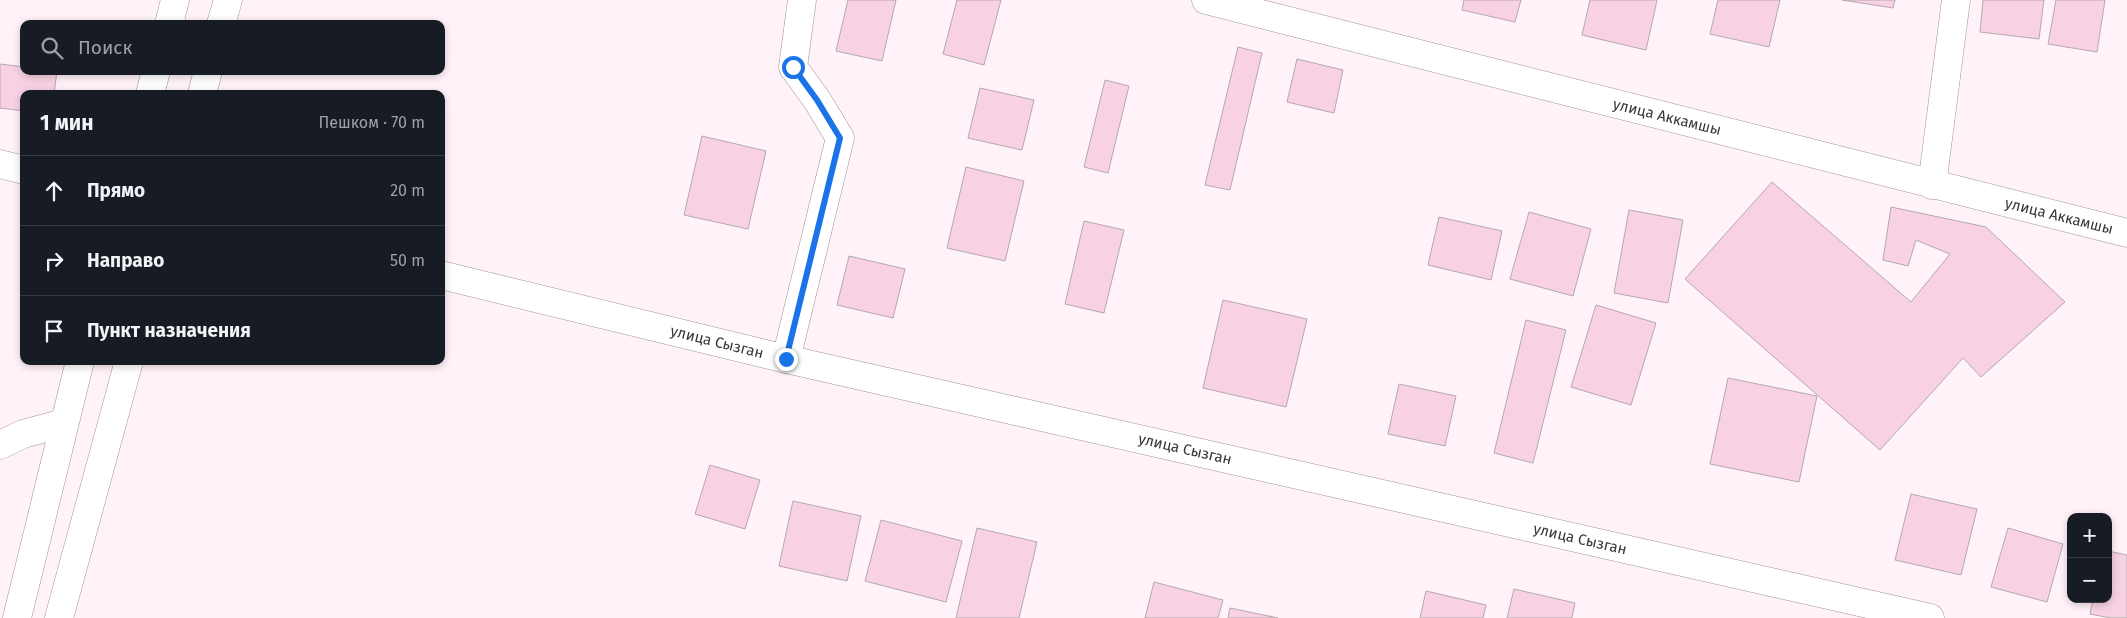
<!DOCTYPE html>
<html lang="ru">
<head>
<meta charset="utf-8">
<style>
	:root { --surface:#171b24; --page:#242831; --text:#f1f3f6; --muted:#9ea1a6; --line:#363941 }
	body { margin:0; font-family:"Fira Sans",sans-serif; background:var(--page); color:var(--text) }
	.controls { position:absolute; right:15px; bottom:15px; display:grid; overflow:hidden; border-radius:10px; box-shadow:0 2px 8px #0003 }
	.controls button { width:45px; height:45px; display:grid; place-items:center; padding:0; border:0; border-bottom:1px solid var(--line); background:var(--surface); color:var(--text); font:25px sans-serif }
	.stop { position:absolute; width:15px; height:15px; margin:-11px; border:4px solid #1a73e8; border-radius:50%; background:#fff }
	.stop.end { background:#1a73e8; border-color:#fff; box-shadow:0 1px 5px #0008 }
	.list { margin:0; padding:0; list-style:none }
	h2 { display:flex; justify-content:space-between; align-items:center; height:65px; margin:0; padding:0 20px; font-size:21px }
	h2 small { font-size:16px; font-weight:400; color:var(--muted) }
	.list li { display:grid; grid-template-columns:32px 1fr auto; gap:15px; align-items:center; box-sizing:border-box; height:70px; padding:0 20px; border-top:1px solid var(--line) }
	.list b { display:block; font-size:19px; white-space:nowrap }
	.list em { font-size:16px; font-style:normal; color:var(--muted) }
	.icon { flex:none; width:28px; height:28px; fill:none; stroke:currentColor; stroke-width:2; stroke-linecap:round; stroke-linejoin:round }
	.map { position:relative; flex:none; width:2127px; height:618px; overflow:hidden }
	.search { position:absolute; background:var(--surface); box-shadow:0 2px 8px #0003; left:20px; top:20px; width:425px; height:55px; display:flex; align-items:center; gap:12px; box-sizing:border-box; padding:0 18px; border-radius:10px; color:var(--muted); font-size:19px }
	.panel { position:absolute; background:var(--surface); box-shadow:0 2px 8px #0003; left:20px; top:90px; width:425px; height:275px; border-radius:10px }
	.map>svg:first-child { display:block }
</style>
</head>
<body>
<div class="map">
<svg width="2127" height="618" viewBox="0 0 2127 618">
	<rect width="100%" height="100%" fill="#fff2f8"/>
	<g fill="#f8d2e4" stroke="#b4a8ad">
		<polygon points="848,0 896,0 882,61 836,51"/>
		<polygon points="957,0 1001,0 984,65 943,54"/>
		<polygon points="1464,0 1521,0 1515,22 1462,10"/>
		<polygon points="1590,0 1657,0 1646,50 1582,35"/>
		<polygon points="1718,0 1780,0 1769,47 1710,34"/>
		<polygon points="1842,0 1895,0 1893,8"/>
		<polygon points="1983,0 2044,0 2039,39 1980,32"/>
		<polygon points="2056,0 2105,0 2097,52 2048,44"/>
		<polygon points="1238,47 1262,53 1230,190 1205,185"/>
		<polygon points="1297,59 1343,70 1334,113 1287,102"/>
		<polygon points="0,64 24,67 24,71 57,71 54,94 24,94 24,111 0,108"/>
		<polygon points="1105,80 1129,86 1108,173 1084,167"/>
		<polygon points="980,88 1034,100 1022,150 968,138"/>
		<polygon points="702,136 766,151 748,229 684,215"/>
		<polygon points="966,167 1024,181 1005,261 947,248"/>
		<polygon points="1772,182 1911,302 1950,254 1916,240 1908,266 1883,260 1891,207 1986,227 2065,302 1981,377 1963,358 1880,450 1685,279"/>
		<polygon points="1629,210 1683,220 1668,303 1614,293"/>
		<polygon points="1529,212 1591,229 1573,296 1510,279"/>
		<polygon points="1439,217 1502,231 1491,280 1428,265"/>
		<polygon points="1084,221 1124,230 1104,313 1065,304"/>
		<polygon points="849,256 905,269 893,318 837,305"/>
		<polygon points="1223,300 1307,319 1286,407 1203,388"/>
		<polygon points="1596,305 1656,323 1631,405 1571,387"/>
		<polygon points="1526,320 1566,330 1533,463 1494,453"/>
		<polygon points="1728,378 1817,396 1799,482 1710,464"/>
		<polygon points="1399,384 1456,396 1445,446 1388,434"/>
		<polygon points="710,465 760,480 745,529 695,514"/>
		<polygon points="1911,494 1977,509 1961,575 1895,560"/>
		<polygon points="793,501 861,516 847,581 779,566"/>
		<polygon points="881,520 962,541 946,602 865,581"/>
		<polygon points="977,528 1037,542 1019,618 956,618"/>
		<polygon points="2008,528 2063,544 2047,602 1991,587"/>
		<polygon points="2108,551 2127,555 2127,618 2111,618 2090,614 2093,599 2108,599"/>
		<polygon points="1154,582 1223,600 1218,618 1145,618"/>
		<polygon points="1514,589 1575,603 1572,618 1507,618"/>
		<polygon points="1426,591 1486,605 1483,618 1420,618"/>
		<polygon points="1230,608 1278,618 1228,618"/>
	</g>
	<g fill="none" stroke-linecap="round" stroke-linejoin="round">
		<g stroke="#9f9499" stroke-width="29">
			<g id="minor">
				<polyline points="1206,0 2127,233"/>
				<polyline points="0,164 24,170"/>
				<polyline points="1932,185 1956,0"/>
				<polyline points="441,275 786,359 1930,618"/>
				<polyline points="786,359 840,138 817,100 793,67 802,0"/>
				<polyline points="0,445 23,434 64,423"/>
			</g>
		</g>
		<g stroke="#9f9499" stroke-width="29">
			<g id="major">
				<polyline points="169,24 175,0"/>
				<polyline points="221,24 228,0"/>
				<polyline points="150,94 156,71"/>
				<polyline points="202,94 208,71"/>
				<polyline points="17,618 80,361"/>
				<polyline points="59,618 129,361"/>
			</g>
		</g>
		<use href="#minor" stroke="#fff" stroke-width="28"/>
		<use href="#major" stroke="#fff" stroke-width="28"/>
	</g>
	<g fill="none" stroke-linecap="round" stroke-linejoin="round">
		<polyline stroke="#1a73e8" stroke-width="6" points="786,359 840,138 817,100 793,67"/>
	</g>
	<g text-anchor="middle" stroke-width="4" stroke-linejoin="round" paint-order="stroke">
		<g font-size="15" fill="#3a3537" stroke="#fff">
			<text transform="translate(1667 117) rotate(14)" y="5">улица Аккамшы</text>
			<text transform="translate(2059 216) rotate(14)" y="5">улица Аккамшы</text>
			<text transform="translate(717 342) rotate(14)" y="5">улица Сызган</text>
			<text transform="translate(1185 449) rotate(13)" y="5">улица Сызган</text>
			<text transform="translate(1580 539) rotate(13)" y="5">улица Сызган</text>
		</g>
	</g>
</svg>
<div class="controls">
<button>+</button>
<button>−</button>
</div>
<div class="stop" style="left:793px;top:67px"></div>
<div class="stop end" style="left:786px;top:359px"></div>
<div class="search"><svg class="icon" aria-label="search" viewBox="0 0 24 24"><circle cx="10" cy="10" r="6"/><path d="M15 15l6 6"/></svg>Поиск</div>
<section class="panel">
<h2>1 мин<small>Пешком · 70 m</small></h2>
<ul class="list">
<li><svg class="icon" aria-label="ahead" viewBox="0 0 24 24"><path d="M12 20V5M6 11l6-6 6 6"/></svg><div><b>Прямо</b></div><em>20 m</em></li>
<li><svg class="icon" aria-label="right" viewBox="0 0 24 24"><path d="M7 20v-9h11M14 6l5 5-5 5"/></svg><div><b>Направо</b></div><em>50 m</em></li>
<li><svg class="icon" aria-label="arrive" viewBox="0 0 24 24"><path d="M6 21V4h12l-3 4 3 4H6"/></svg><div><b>Пункт назначения</b></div></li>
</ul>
</section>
</div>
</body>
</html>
